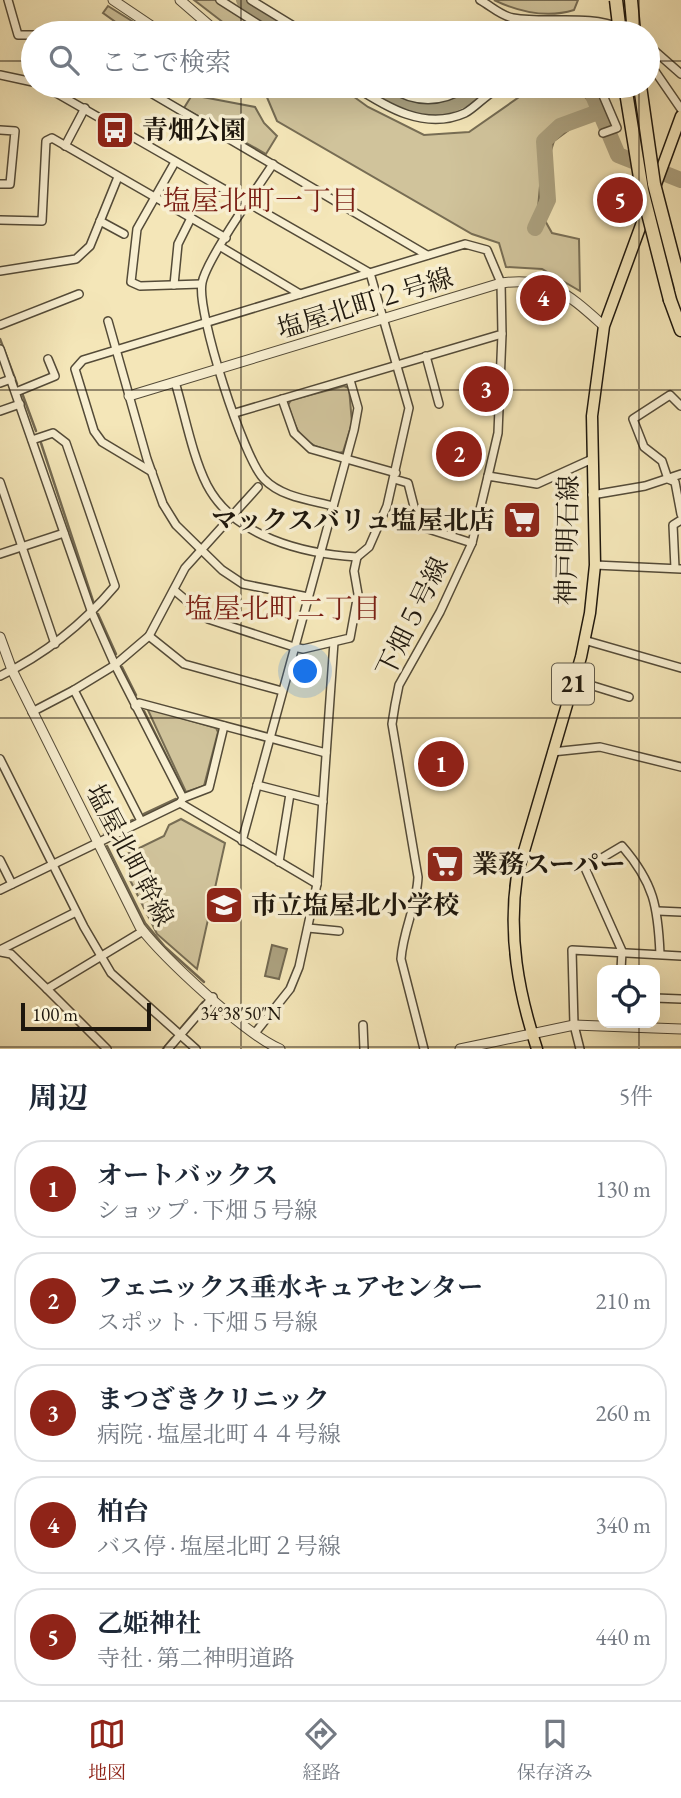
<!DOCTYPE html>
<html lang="ja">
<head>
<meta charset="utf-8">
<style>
	:root { --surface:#fff; --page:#f2f2f3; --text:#1f2937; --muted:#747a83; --line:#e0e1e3; --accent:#8f2418 }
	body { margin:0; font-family:"EB Garamond","Noto Serif JP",serif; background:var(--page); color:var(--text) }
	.controls { position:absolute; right:21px; bottom:21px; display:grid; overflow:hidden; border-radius:14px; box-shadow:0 7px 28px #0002 }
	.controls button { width:63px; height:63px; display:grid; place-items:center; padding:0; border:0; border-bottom:2px solid var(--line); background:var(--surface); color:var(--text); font:35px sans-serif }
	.scale { position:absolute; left:21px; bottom:18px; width:130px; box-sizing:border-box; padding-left:7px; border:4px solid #1e170d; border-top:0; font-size:19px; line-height:24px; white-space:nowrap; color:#1e170d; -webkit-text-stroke:5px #f8efd1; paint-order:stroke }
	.you { position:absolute; left:306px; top:672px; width:24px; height:24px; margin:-18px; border:5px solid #fff; border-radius:50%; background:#1a73e8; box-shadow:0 0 0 10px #1a73e833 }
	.badge { display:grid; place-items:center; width:46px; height:46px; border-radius:50%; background:var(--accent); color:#fff; font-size:23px; font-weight:700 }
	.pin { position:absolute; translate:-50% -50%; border:4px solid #fff; box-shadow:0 2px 7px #0006 }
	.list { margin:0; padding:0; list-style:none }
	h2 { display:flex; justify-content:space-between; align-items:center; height:91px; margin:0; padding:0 28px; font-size:30px }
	h2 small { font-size:23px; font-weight:400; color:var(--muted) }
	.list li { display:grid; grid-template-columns:46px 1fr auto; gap:21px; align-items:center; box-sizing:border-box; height:98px; margin:0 14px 14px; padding:0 14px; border:2px solid var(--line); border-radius:28px }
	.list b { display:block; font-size:26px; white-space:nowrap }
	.list p { margin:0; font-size:23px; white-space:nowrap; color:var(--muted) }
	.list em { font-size:23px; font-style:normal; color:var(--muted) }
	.icon { flex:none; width:38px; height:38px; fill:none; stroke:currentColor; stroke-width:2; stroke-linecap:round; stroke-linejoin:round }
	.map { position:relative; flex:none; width:681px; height:1049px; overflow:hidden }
	.search { position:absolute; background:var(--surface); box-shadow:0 7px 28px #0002; left:21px; right:21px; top:21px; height:77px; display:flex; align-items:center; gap:18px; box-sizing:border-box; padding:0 24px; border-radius:38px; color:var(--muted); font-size:26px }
	.sheet { height:651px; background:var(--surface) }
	nav { display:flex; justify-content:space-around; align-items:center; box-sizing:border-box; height:98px; border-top:2px solid var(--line); background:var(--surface); font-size:19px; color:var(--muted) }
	nav a { display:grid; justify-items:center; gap:4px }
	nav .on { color:var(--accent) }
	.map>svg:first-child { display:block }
</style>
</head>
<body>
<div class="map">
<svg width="681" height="1049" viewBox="0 0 681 1049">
	<rect width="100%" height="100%" fill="#f4e6b8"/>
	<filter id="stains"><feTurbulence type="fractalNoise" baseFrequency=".00286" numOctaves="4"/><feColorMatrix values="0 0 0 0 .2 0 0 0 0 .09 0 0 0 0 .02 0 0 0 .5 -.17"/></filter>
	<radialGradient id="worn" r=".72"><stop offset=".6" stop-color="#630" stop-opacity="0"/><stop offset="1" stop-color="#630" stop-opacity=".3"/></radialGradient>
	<g fill="#d0c39b" stroke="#776d54" stroke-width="2">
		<polygon points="194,0 215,0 265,33 221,33 224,23"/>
		<path d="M494 0H578L574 10C548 18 519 12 494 0Z"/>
		<polygon points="108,6 151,33 131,33 103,13"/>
		<polygon points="209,86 339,86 368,107 424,135 469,132 535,86 574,86 591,103 596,119 573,127 554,141 540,186 538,208 552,233 579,239 580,291 542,269 506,267 499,243 472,234 277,121 266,95"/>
		<polygon points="192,95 255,107 264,123 277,136 266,154 184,108"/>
		<path d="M344 386 349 388 352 423 343 452C335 454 329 451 321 448 298 441 295 426 288 405L291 400Z"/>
		<polygon points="147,708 216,728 218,732 204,786 186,792"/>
		<polygon points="181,819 225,843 197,969 157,934 128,876 136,873 127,854 164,836 169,825"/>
	</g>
	<polygon fill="#aba07e" stroke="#736951" stroke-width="2" points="272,945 287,949 279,979 265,976"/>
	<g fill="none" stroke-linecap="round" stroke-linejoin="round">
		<g stroke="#736951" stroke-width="2.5">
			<polyline points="0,339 17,384"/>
			<polyline points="22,393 36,431"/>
			<polyline points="41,443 93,601"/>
			<polyline points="98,614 116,654"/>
			<polyline points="122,667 136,695"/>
			<polyline points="144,711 184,791"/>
			<polyline points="144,814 176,799"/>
			<polyline points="104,834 133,820"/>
			<polyline points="107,846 145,923 165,947 204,982"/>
			<polyline points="181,1028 203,1002"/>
			<polyline points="163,1049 172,1038"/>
		</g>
		<g stroke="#aba07e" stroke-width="16">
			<polyline points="244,0 295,33"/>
			<path d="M369 86C412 119 442 116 485 86"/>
			<polyline points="589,86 618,155 681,180"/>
			<polyline points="535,228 548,200 544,141 560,126 601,111"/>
		</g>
		<g stroke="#544b38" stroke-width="10">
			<g id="minor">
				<polyline points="8,0 18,35 33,35"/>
				<polyline points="220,0 272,33"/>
				<polyline points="251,0 305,33"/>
				<path d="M480 0C491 6 501 16 513 18 549 24 587 14 621 28"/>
				<polyline points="553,22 560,32 583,33"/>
				<polyline points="648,45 681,74"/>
				<polyline points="648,61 681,109"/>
				<polyline points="0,75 33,82"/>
				<path d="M44 86 370 273 409 408 387 506 369 547 357 557C304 554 234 537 207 485 192 455 185 415 175 382"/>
				<polyline points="139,86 427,255"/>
				<path d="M354 86C386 107 425 131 465 113 474 108 482 99 491 93L486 86"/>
				<path d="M387 86C416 104 440 104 469 86"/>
				<polyline points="599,86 617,128 603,133"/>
				<polyline points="0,130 15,131 10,184 0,184"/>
				<polyline points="65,146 85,108"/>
				<polyline points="175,162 137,229 131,282 140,286 201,284"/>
				<path d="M273 164C258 187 206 260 202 283 196 311 244 460 264 479 281 497 310 500 333 506"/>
				<polyline points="0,220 42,221 46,141 52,138 226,238"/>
				<polyline points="100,221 124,234"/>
				<polyline points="221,247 300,294"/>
				<polyline points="0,271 76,259 90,246 118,177"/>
				<polyline points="174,285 178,244 191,218"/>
				<polyline points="108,321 147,459 163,504 176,525 222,570 243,584 308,597"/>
				<polyline points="0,325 79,294"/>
				<polyline points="0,349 92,613 115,665 183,798 180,803 317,884"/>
				<polyline points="426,356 439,404"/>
				<polyline points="0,383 11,379"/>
				<polyline points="16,392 55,376 48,359"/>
				<polyline points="282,399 294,433 311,449 396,473"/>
				<polyline points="681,406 670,395 633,419 644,447 662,461 668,479 675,482 681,514"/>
				<polyline points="0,411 20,404"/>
				<polyline points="152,472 102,442 94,431 75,369 83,360 465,244 487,250 501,283 502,334 235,413"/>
				<polyline points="488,476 498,433 502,334"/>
				<polyline points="394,479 408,483 419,526 472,543"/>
				<polyline points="0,482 55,644"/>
				<polyline points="592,495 645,486 681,474"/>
				<polyline points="0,554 64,533"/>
				<polyline points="595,565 681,569"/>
				<polyline points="675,568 673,525 681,520"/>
				<polyline points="174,590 208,619 294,647 303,649 350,638 358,594 354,571 357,557"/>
				<polyline points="149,636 184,664 282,691"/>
				<polyline points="584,640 681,668"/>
				<path d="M0 676C46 654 83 624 115 586L66 443 53 433 32 440"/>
				<polyline points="574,680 629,697"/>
				<polyline points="135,706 139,703 326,753"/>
				<polyline points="32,712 74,690"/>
				<polyline points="552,752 600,747 681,767"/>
				<polyline points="0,759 84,927 111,973 196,1049"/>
				<polyline points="257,785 323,802"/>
				<polyline points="183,798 209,788 224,726"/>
				<polyline points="141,821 74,690 115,665 149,636 185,568 258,487"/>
				<polyline points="242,841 354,430 358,408 350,380"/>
				<polyline points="0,860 12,884"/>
				<polyline points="279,862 290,794"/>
				<polyline points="0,890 180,803"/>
				<polyline points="658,911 681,912"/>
				<polyline points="308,928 339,931"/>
				<polyline points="0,950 76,912"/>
				<polyline points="0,952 11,954 47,989 143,931"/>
				<path d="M621 970 622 951 585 868 622 846C654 883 658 907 660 954"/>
				<polyline points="47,989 107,1049"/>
				<polyline points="655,998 681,999"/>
				<polyline points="363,1025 364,1049"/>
				<polyline points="255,1033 290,989 299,967 317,884 334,642"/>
				<polyline points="168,1049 213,997"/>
				<path d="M424 1049 401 959C403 930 417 905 418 877L392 724 395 705 399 685 440 612 472 543 488 476 537 484 590 460"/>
				<polyline points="580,1049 574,1025 572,950 681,956"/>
			</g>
		</g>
		<g stroke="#544b38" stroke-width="11">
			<g id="tertiary">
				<polyline points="113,0 162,33"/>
				<polyline points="180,0 210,26 210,33"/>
				<path d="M129 396 501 283C550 276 569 295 604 326"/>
				<path d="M0 637 12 670 140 927C163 957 246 1035 280 1049"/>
				<polyline points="460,1049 574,1025 681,1029"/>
			</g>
		</g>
		<g stroke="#1e170d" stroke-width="13">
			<path id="primary" d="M537 1049C518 991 508 935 517 875L581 657 590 613 595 565 592 416 604 326 681 116"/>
		</g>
		<g stroke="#1e170d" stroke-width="15">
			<g id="motorway">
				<polyline points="631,0 634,33"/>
				<polyline points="670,300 681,330"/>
			</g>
		</g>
		<use href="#minor" stroke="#f8efd1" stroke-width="7"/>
		<use href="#tertiary" stroke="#f8efd1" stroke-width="9"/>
		<use href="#primary" stroke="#f4e6b8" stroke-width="10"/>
		<use href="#motorway" stroke="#f4e6b8" stroke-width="12"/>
		<g stroke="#1e170d" stroke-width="15" stroke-linecap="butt">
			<g id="motorway-bridge">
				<polyline points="616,0 620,33"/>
				<polyline points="625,86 642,190 670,300"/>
				<polyline points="640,86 654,184 681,288"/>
			</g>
		</g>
		<use href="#motorway-bridge" stroke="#f4e6b8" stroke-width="12"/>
	</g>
	<path fill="none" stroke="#1e170d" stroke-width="2" stroke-opacity="0.45" d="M241 0V33M639 0V33M0 61H33M648 61H681M241 86V1049M639 86V970M0 390H681M0 718H681M639 1023V1049M0 1047H681"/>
	<defs>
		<g id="bus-square" transform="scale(2.0125)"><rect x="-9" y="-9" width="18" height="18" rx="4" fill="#8f2418" stroke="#f8efd1"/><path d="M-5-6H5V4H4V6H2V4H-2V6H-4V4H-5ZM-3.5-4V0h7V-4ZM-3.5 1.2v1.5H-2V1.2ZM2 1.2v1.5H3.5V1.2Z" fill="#fff"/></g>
		<g id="supermarket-square" transform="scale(2.0125)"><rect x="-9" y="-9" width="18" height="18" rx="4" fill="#8f2418" stroke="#f8efd1"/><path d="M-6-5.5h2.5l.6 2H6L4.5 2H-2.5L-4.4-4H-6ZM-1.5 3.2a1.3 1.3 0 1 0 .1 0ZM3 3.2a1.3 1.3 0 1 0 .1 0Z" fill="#fff"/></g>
		<g id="school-square" transform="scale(2.0125)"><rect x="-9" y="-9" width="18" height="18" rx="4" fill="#8f2418" stroke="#f8efd1"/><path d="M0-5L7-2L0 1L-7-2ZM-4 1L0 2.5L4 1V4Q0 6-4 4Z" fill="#fff"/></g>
	</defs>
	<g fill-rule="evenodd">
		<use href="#bus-square" x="115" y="130"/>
		<use href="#supermarket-square" x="522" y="520"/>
		<use href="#supermarket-square" x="445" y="864"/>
		<use href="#school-square" x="224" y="905"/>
	</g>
	<g text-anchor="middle" stroke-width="7" stroke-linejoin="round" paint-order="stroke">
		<rect fill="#f8efd1" stroke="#5f5848" stroke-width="2" x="552" y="663.5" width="42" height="41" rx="5"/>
		<g font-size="24" font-weight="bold" fill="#1e170d">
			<text x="573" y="692">21</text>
		</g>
		<g font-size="26" font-weight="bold" fill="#1e170d" stroke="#f8efd1" text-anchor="start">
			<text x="142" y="139">青畑公園</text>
			<text x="495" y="529" text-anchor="end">マックスバリュ塩屋北店</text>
			<text x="472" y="873">業務スーパー</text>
			<text x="251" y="914">市立塩屋北小学校</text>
		</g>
		<g font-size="26" fill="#1e170d" stroke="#f8efd1">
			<text transform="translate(365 303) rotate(-17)" y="9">塩屋北町２号線</text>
			<text transform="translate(567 540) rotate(-89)" y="9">神戸明石線</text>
			<text transform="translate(412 617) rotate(-64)" y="9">下畑５号線</text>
			<text transform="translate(130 855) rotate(62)" y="9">塩屋北町幹線</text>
		</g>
		<g font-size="28" fill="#7a1f14" stroke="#f8efd1">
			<text x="261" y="210">塩屋北町一丁目</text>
			<text x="283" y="618">塩屋北町二丁目</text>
		</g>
	</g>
	<g font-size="18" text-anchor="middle" fill="#1e170d" stroke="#f8efd1" stroke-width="7" stroke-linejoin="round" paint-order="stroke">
		<text x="241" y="1020">34°38'50"N</text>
	</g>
	<rect width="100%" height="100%" filter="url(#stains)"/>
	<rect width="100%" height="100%" fill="url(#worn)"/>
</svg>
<div class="controls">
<button><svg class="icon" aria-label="locate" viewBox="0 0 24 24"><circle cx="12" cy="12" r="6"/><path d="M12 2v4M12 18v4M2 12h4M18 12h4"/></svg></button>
</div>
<div class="scale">100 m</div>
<div class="you"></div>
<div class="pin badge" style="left:441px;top:764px">1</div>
<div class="pin badge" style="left:459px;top:454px">2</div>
<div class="pin badge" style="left:486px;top:389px">3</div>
<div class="pin badge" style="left:543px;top:298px">4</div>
<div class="pin badge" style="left:620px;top:200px">5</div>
<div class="search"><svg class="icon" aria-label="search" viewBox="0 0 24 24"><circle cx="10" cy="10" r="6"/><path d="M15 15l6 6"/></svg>ここで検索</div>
</div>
<section class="sheet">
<h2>周辺<small>5件</small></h2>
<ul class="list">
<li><span class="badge">1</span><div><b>オートバックス</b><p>ショップ · 下畑５号線</p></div><em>130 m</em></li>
<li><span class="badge">2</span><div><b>フェニックス垂水キュアセンター</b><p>スポット · 下畑５号線</p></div><em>210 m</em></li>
<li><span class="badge">3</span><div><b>まつざきクリニック</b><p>病院 · 塩屋北町４４号線</p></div><em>260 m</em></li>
<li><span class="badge">4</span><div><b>柏台</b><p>バス停 · 塩屋北町２号線</p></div><em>340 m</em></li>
<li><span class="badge">5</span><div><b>乙姫神社</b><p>寺社 · 第二神明道路</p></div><em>440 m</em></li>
</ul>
</section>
<nav>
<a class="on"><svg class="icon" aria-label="map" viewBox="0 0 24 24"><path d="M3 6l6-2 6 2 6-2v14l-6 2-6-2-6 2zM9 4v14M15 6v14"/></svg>地図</a>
<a><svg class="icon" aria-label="directions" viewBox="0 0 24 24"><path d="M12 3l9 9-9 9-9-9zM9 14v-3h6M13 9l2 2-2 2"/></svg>経路</a>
<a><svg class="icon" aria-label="saved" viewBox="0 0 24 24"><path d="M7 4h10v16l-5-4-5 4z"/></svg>保存済み</a>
</nav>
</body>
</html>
